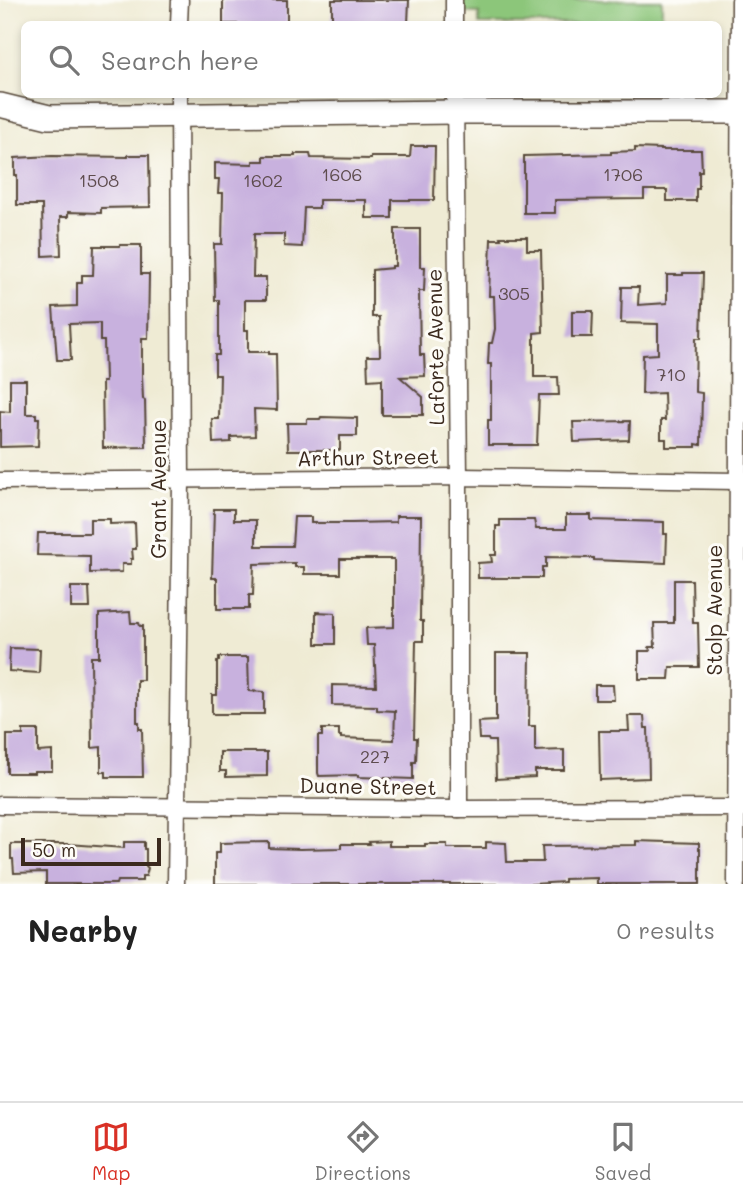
<!DOCTYPE html>
<html lang="en">
<head>
<meta charset="utf-8">
<style>
	:root { --surface:#fff; --page:#f6f6f6; --text:#222; --muted:#767676; --line:#e0e0e0; --accent:#d93025 }
	body { margin:0; font-family:Mali,sans-serif; background:var(--page); color:var(--text) }
	.scale { position:absolute; left:21px; bottom:18px; width:140px; box-sizing:border-box; padding-left:7px; border:4px solid #3b2a1e; border-top:0; font-size:19px; line-height:24px; white-space:nowrap; color:#3b2a1e; -webkit-text-stroke:5px #fdfcf7; paint-order:stroke }
	.list { margin:0; padding:0; list-style:none }
	h2 { display:flex; justify-content:space-between; align-items:center; height:91px; margin:0; padding:0 28px; font-size:30px }
	h2 small { font-size:23px; font-weight:400; color:var(--muted) }
	.icon { flex:none; width:38px; height:38px; fill:none; stroke:currentColor; stroke-width:2; stroke-linecap:round; stroke-linejoin:round }
	.map { position:relative; flex:none; width:743px; height:884px; overflow:hidden }
	.search { position:absolute; background:var(--surface); box-shadow:0 4px 10px #0003; left:21px; right:21px; top:21px; height:77px; display:flex; align-items:center; gap:18px; box-sizing:border-box; padding:0 24px; border-radius:10px; color:var(--muted); font-size:26px }
	.sheet { height:217px; background:var(--surface) }
	nav { display:flex; justify-content:space-around; align-items:center; box-sizing:border-box; height:98px; border-top:2px solid var(--line); background:var(--surface); font-size:19px; color:var(--muted) }
	nav a { display:grid; justify-items:center; gap:4px }
	nav .on { color:var(--accent) }
	.map>svg:first-child { display:block }
</style>
</head>
<body>
<div class="map">
<svg width="743" height="884" viewBox="0 0 743 884">
	<rect width="100%" height="100%" fill="#fdfcf7"/>
	<filter id="ink" filterUnits="userSpaceOnUse"><feTurbulence type="fractalNoise" baseFrequency=".0143" numOctaves="2"/><feDisplacementMap in="SourceGraphic" scale="14" xChannelSelector="R" yChannelSelector="G"/><feConvolveMatrix kernelMatrix="1 2 1 2 8 2 1 2 1" color-interpolation-filters="sRGB"/></filter>
	<filter id="wash" filterUnits="userSpaceOnUse"><feTurbulence type="fractalNoise" baseFrequency=".00686" numOctaves="4" result="noise"/><feDisplacementMap in="SourceGraphic" scale="28" xChannelSelector="R" yChannelSelector="G"/><feGaussianBlur stdDeviation="1.57" result="paint"/><feColorMatrix in="noise" values="0 0 0 0 0 0 0 0 0 0 0 0 0 0 0 0 0 1.4 0 .05"/><feComposite in="paint" operator="in"/></filter>
	<g filter="url(#wash)">
		<rect width="100%" height="100%" fill="#efebd4"/>
		<polygon fill="#8cc67a" stroke="#64784c" stroke-width="2" points="461,0 662,0 662,24 479,24 479,13 460,12"/>
		<g id="blocks">
			<g fill="#c8b1de">
				<rect x="223" y="0" width="64" height="24"/>
				<polygon points="332,0 409,0 408,24 332,24"/>
				<polygon points="411,146 435,146 434,200 392,200 392,218 366,218 366,200 319,200 319,208 304,208 302,247 284,246 284,234 254,234 253,277 266,277 266,300 245,300 245,330 248,330 248,352 269,352 269,354 276,354 277,410 254,409 255,436 231,437 231,442 213,443 212,419 219,419 220,375 215,375 215,355 219,355 219,300 215,300 214,244 222,244 223,193 218,193 219,179 215,179 215,163 253,164 253,161 264,161 264,156 295,156 295,154 310,154 311,158 371,159 371,157 410,157"/>
				<polygon points="635,148 661,149 661,150 701,150 702,171 699,171 699,189 696,189 696,201 667,201 667,190 644,190 644,199 555,200 555,213 524,213 524,156 611,154 611,152 635,151"/>
				<polygon points="128,155 149,155 150,207 101,208 101,213 68,212 68,217 60,217 61,255 43,256 42,205 17,205 17,175 15,175 15,158 52,156 128,157"/>
				<polygon points="395,229 420,229 420,267 425,267 424,291 419,291 420,355 424,355 425,376 400,377 423,397 423,415 382,415 382,379 368,380 367,356 380,356 379,317 372,317 372,270 392,268 392,266 395,266"/>
				<polygon points="500,237 527,237 527,250 541,250 543,332 534,333 534,377 558,377 559,395 539,395 537,445 488,445 488,420 491,420 491,364 488,364 489,343 492,343 495,329 494,296 489,296 491,239 501,239"/>
				<polygon points="120,245 141,245 141,274 149,274 148,338 142,338 142,376 143,399 145,400 146,447 103,448 102,382 105,382 104,341 100,341 100,323 69,324 71,360 57,360 53,307 77,306 77,283 82,283 82,275 93,275 94,246 120,246"/>
				<polygon points="683,273 703,273 701,338 696,338 695,392 702,393 701,445 696,444 696,447 666,447 666,439 661,439 661,420 665,420 664,393 642,394 643,355 658,354 658,324 621,323 622,287 639,287 638,305 667,303 667,275 683,275"/>
				<polygon points="572,311 593,311 592,337 572,337"/>
				<polygon points="10,380 26,380 26,414 36,414 36,418 39,418 38,446 0,447 0,411 10,412"/>
				<polygon points="321,417 357,418 357,436 340,436 340,450 288,450 287,423 307,423 307,419 320,419"/>
				<polygon points="630,421 629,440 574,442 573,422"/>
				<polygon points="214,509 234,509 234,520 256,520 256,546 292,546 294,517 311,517 311,523 352,523 396,522 396,516 421,516 420,621 423,621 423,641 416,641 414,738 417,738 416,762 413,762 413,779 358,777 358,775 319,776 318,773 318,736 322,736 322,729 339,729 339,736 341,736 341,738 394,740 395,711 377,710 377,706 332,705 332,685 376,686 374,645 367,645 366,628 394,627 394,559 340,559 340,574 304,574 304,567 295,567 295,563 292,563 254,564 253,595 249,595 249,609 217,609 217,578 212,578"/>
				<polygon points="566,515 591,515 591,520 664,522 664,534 667,534 666,563 594,560 594,558 546,557 546,567 542,567 542,578 478,578 478,563 492,562 491,555 496,555 496,526 500,526 500,520 534,520 536,529 566,529"/>
				<polygon points="90,519 110,519 110,524 135,523 136,549 132,549 133,559 131,559 131,564 122,564 122,572 90,573 90,556 37,555 38,533 90,533"/>
				<polygon points="674,580 692,580 693,623 698,623 699,667 670,667 669,679 639,679 639,651 650,651 649,647 655,647 654,623 674,623"/>
				<polygon points="71,587 89,587 90,608 71,608"/>
				<polygon points="130,612 131,623 139,623 140,626 143,626 143,680 137,680 137,722 139,722 139,729 142,729 143,777 106,777 106,772 101,772 101,747 92,748 91,657 99,657 99,614"/>
				<polygon points="316,612 335,613 335,644 316,644"/>
				<polygon points="10,648 40,649 39,673 9,671"/>
				<polygon points="496,653 530,653 529,726 535,726 535,751 564,750 564,770 535,770 535,777 496,779 495,741 489,741 488,739 479,739 478,722 496,721"/>
				<polygon points="219,657 248,657 249,691 264,692 264,714 212,714 212,695 217,695 217,661 219,661"/>
				<polygon points="595,685 613,685 614,700 595,700"/>
				<polygon points="628,716 644,716 645,728 648,728 649,778 600,780 599,731 629,731"/>
				<polygon points="23,730 38,730 38,752 52,751 52,771 34,771 34,773 7,773 7,735 23,735"/>
				<polygon points="220,752 267,752 267,776 226,777 226,771 220,771"/>
				<polygon points="389,841 389,846 425,846 425,844 447,844 447,848 486,848 486,842 506,843 507,862 543,862 542,846 636,845 636,841 699,843 699,849 700,849 700,884 597,884 597,878 564,879 564,882 532,884 215,884 215,853 220,853 220,843 269,842 269,848 300,849 341,848 341,844 370,844 369,842"/>
				<polygon points="124,842 144,842 144,849 146,849 146,866 148,868 146,876 142,876 142,881 117,881 116,884 46,884 46,872 14,873 13,859 11,859 11,844 68,844 124,848"/>
			</g>
		</g>
	</g>
	<g filter="url(#ink)">
		<use href="#blocks" fill-opacity="0" stroke="#564739" stroke-width="2"/>
		<g fill="none" stroke-linecap="round" stroke-linejoin="round">
			<g stroke="#564739" stroke-width="19">
				<g id="minor">
					<polyline points="454,0 454,24"/>
					<polyline points="179,24 180,0"/>
					<polyline points="455,94 459,477 459,809"/>
					<polyline points="0,481 459,477 737,481"/>
					<polyline points="0,805 459,809 735,808"/>
					<polyline points="176,884 181,481 179,94"/>
					<polyline points="736,884 740,0"/>
				</g>
			</g>
			<g stroke="#564739" stroke-width="26">
				<polyline id="secondary" points="0,105 49,117 455,112 743,112"/>
			</g>
			<use href="#minor" stroke="#fff" stroke-width="16"/>
			<use href="#secondary" stroke="#fff" stroke-width="23"/>
		</g>
	</g>
	<g text-anchor="middle" stroke-width="6" stroke-linejoin="round" paint-order="stroke">
		<g font-size="18" fill="#5e4c4e">
			<text x="342" y="181">1606</text>
			<text x="623" y="181">1706</text>
			<text x="99" y="187">1508</text>
			<text x="263" y="187">1602</text>
			<text x="514" y="300">305</text>
			<text x="671" y="381">710</text>
			<text x="375" y="763">227</text>
		</g>
		<g font-size="21" fill="#3b2a1e" stroke="#fdfcf7">
			<text transform="translate(436 347) rotate(-91)" y="7">Laforte Avenue</text>
			<text transform="translate(368 458) rotate(-1)" y="7">Arthur Street</text>
			<text transform="translate(159 489) rotate(-90)" y="7">Grant Avenue</text>
			<text transform="translate(715 610) rotate(-90)" y="7">Stolp Avenue</text>
			<text transform="translate(368 787) rotate(1)" y="7">Duane Street</text>
		</g>
	</g>
</svg>
<div class="scale">50 m</div>
<div class="search"><svg class="icon" aria-label="search" viewBox="0 0 24 24"><circle cx="10" cy="10" r="6"/><path d="M15 15l6 6"/></svg>Search here</div>
</div>
<section class="sheet">
<h2>Nearby<small>0 results</small></h2>
<ul class="list">
</ul>
</section>
<nav>
<a class="on"><svg class="icon" aria-label="map" viewBox="0 0 24 24"><path d="M3 6l6-2 6 2 6-2v14l-6 2-6-2-6 2zM9 4v14M15 6v14"/></svg>Map</a>
<a><svg class="icon" aria-label="directions" viewBox="0 0 24 24"><path d="M12 3l9 9-9 9-9-9zM9 14v-3h6M13 9l2 2-2 2"/></svg>Directions</a>
<a><svg class="icon" aria-label="saved" viewBox="0 0 24 24"><path d="M7 4h10v16l-5-4-5 4z"/></svg>Saved</a>
</nav>
</body>
</html>
